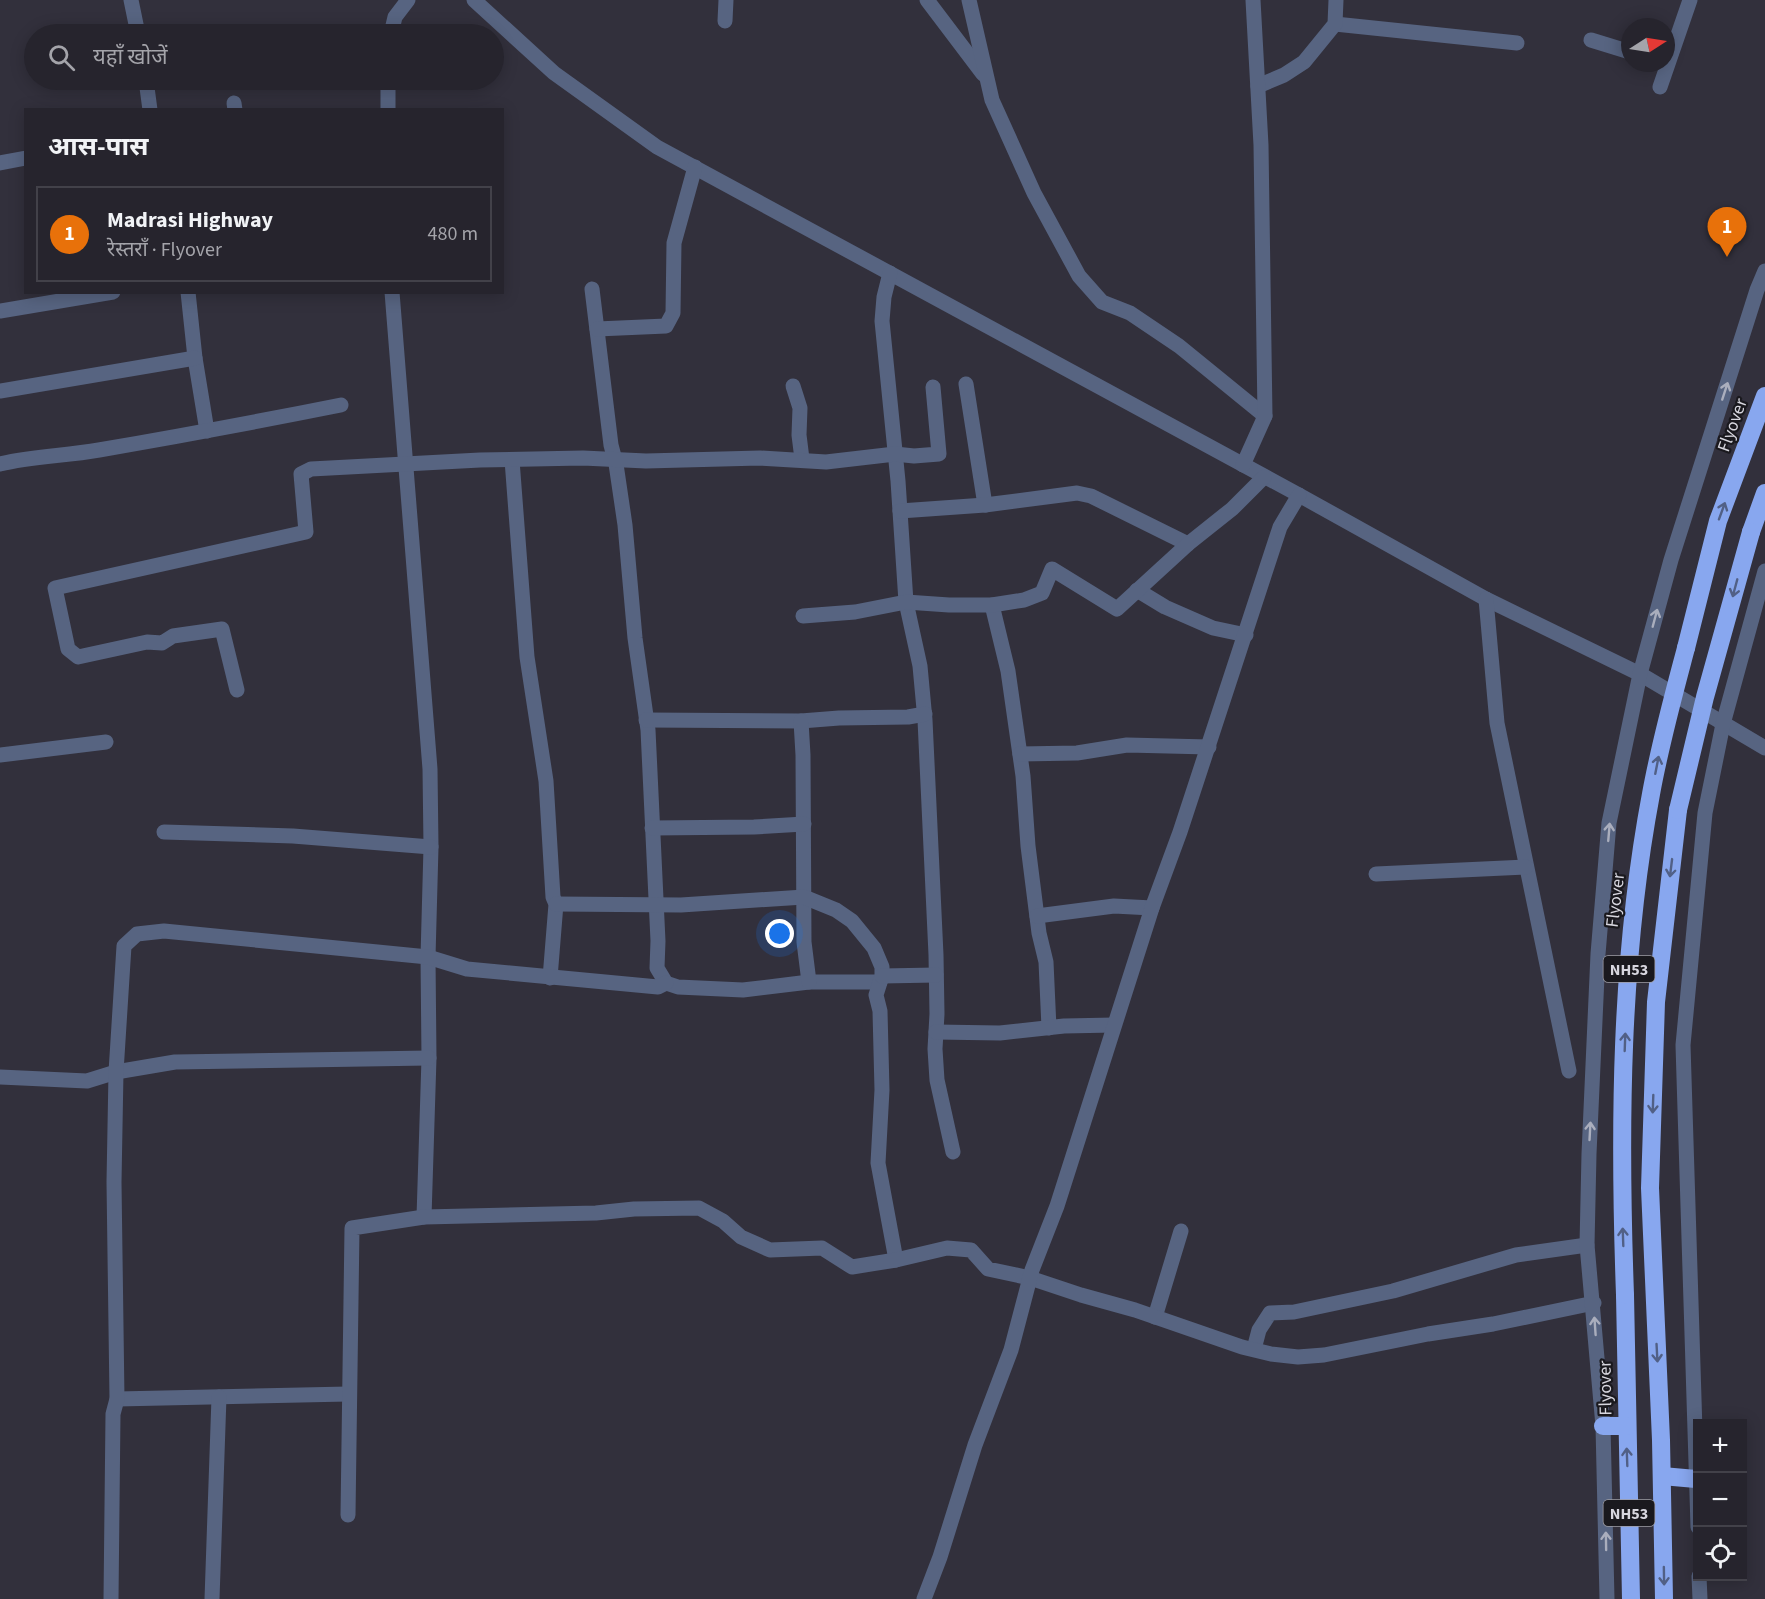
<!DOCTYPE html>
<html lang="hi">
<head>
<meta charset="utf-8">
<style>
	:root { --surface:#26242d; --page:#323039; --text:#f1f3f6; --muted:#a4a4aa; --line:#424149; --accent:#e6ac36 }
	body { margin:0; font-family:"Source Sans 3","Noto Sans Devanagari",sans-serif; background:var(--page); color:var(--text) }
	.controls { position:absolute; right:18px; bottom:18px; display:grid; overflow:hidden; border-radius:0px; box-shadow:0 3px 15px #0003 }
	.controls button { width:54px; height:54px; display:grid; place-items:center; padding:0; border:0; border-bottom:2px solid var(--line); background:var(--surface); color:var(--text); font:30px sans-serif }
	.compass { position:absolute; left:1621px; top:18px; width:54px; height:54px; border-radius:50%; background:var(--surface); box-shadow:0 3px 15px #0003; rotate:78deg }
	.you { position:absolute; left:780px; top:934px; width:21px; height:21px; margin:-15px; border:4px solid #fff; border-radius:50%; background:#1a73e8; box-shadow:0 0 0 9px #1a73e833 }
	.badge { display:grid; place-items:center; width:39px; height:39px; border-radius:50%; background:var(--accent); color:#fff; font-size:20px; font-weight:700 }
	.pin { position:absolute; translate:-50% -50px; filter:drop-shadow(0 2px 3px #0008) }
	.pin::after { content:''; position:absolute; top:32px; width:21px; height:18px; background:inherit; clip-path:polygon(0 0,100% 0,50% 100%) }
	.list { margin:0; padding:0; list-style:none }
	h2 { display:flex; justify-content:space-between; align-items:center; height:78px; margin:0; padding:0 24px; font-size:26px }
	h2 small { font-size:20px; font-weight:400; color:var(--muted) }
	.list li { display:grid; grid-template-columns:39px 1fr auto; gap:18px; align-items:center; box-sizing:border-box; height:96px; margin:0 12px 12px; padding:0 12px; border:2px solid var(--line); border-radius:0px }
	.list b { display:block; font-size:22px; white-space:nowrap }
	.list p { margin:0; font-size:20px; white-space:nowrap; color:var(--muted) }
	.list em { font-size:20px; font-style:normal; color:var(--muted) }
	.icon { flex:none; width:33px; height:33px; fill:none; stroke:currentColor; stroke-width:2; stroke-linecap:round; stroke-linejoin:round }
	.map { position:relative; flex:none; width:1765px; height:1599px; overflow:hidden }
	.search { position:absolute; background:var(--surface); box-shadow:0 3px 15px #0003; left:24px; top:24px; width:480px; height:66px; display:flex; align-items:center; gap:15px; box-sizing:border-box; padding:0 21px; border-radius:33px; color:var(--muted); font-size:22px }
	.panel { position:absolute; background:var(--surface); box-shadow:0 3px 15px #0003; left:24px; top:108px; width:480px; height:186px; border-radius:0px }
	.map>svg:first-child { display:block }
</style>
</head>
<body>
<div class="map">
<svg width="1765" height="1599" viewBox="0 0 1765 1599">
	<rect width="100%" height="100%" fill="#32303c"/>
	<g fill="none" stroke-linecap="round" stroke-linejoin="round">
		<g stroke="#576481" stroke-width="15">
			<polyline points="131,0 138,34"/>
			<polyline points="474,0 554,73 657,147 1299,495 1486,599 1640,674 1765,748"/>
			<polyline points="927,0 983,74"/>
			<polyline points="969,0 992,100 1034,193 1079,276 1102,302 1130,313 1179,346 1265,416"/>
			<polyline points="725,21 726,0"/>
			<polyline points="1335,24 1517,43"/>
			<polyline points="391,34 395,17 408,0"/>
			<polyline points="1591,40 1630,52"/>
			<polyline points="146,80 150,110"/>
			<polyline points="388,80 388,110"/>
			<polyline points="1258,86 1284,75 1304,62 1335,24 1336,0"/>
			<polyline points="1660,87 1690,0"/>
			<polyline points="234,103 235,110"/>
			<polyline points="0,163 26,158"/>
			<polyline points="890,273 884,297 882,321 898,481 906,602 920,666 925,720 936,955 937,1014 935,1049 937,1080 953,1152"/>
			<polyline points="592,289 611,445 616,464 625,525 635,638 648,730 658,941 657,968 666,983 678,987 743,990 809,982 880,982"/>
			<polyline points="188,292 195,358 207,431"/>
			<polyline points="392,292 430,769 431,847 428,957 429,1058 424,1217"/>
			<polyline points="0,311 113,292"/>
			<polyline points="597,329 666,326 673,313 674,243 695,167"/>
			<polyline points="966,384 985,505"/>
			<polyline points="793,386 800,408 799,435 802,459"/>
			<polyline points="0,391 195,358"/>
			<polyline points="512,460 527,657 546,781 553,897 556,904 550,978"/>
			<path d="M0 464C32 456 66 456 99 450 180 436 261 421 341 405"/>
			<polyline points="1243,465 1265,416 1261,145 1253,0"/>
			<polyline points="900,511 985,505 1077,493 1091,496 1188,544"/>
			<polyline points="1137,590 1165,607 1213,628 1246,635"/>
			<polyline points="1486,599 1497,723 1569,1071"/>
			<polyline points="992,605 1008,671 1023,776 1028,846 1039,933 1046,962 1049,1028"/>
			<polyline points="803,616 855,612 906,602 949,605 992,605 1024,600 1042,593 1052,569 1117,609 1188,544 1232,509 1264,477"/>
			<polyline points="237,690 222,629 173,636 162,643 147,642 78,657 68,649 55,588 306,532 301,474 311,469 480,460 583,458 646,461 760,458 826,462 895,454 914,456 939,454 933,387"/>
			<polyline points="646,720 801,721 839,718 908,717 925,714"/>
			<polyline points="801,721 803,755 804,942 809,982"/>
			<polyline points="1020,754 1077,753 1127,745 1209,747"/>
			<polyline points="0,755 106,742"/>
			<polyline points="652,828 754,827 804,824"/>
			<polyline points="164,832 293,836 431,847"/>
			<polyline points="1376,874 1526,867"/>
			<polyline points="556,904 681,905 804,897 836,910 852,921 874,948 882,967 882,976 876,995 880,1011 882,1090 878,1163 896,1260"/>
			<polyline points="1037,916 1114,906 1152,908"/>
			<polyline points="882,976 936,975"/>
			<polyline points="936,1032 1000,1033 1064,1026 1114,1025"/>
			<polyline points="0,1077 87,1081 116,1072 175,1062 429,1058"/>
			<polyline points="1155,1317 1181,1231"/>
			<polyline points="1254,1349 1259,1330 1270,1313 1294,1312 1393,1291 1516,1255 1587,1245"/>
			<polyline points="117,1399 348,1394"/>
			<polyline points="348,1515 352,1228 424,1217 596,1213 634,1209 699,1208 723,1221 741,1237 770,1250 822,1248 852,1267 896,1260 947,1248 971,1250 988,1269 1030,1278 1081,1295 1135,1310 1242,1347 1271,1354 1298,1357 1324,1355 1428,1334 1493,1324 1594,1303"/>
			<polyline points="1698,1527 1683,1045 1705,813 1723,724 1765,571"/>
			<polyline points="1699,1576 1700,1599"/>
			<polyline points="111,1599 113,1414 117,1399 114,1182 116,1072 124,946 137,934 164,931 428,957 467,969 658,987 666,983"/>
			<polyline points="212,1599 219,1397"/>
			<polyline points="924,1599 940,1557 975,1445 1011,1350 1032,1270 1057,1206 1152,908 1180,832 1280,527 1299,495"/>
			<polyline points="1607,1599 1603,1426 1587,1245 1589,1154 1598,954 1609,823 1640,674 1671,560 1757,290 1765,271"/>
		</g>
		<g stroke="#88a7ef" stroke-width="18">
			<polyline points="1751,532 1765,493"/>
			<polyline points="1686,648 1718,521 1765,396"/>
			<polyline points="1625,1295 1631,1599"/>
			<polyline points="1603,1426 1627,1426"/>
			<polyline points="1662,1476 1696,1479"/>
			<polyline points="1664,1599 1661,1440 1650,1188 1656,1002 1678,810"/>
		</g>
		<g stroke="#88a7ef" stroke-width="18">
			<polyline points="1678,810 1705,697 1751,532"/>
			<path d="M1625 1295C1619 1128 1620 958 1651 794 1660 744 1673 697 1686 648"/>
		</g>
	</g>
	<defs><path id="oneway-shaft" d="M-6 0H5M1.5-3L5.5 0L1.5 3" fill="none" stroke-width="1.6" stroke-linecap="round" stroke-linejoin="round" transform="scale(1.5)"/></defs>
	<g stroke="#aaaebd">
		<use href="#oneway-shaft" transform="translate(1725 391) rotate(-72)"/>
		<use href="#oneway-shaft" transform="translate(1655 618) rotate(-75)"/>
		<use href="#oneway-shaft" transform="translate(1609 832) rotate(-85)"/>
		<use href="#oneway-shaft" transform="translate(1590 1131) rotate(-87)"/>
		<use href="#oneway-shaft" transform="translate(1595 1326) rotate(-94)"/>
		<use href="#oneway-shaft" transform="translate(1606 1541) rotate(-91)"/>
	</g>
	<g stroke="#516086">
		<use href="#oneway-shaft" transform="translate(1722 511) rotate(-70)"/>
		<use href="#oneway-shaft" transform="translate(1735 588) rotate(105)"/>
		<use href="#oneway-shaft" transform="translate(1657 765) rotate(-79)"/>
		<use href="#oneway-shaft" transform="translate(1671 868) rotate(97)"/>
		<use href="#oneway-shaft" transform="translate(1625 1042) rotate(-88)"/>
		<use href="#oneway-shaft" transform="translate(1653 1104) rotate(92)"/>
		<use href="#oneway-shaft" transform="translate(1623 1237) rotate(-92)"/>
		<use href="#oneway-shaft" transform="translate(1657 1353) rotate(87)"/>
		<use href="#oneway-shaft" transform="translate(1627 1457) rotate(-92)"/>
		<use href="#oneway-shaft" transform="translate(1664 1576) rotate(89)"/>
	</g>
	<g text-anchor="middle" stroke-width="4.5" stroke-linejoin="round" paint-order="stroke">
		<g fill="#1a191e" stroke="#9e9da4" stroke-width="1.5">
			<rect x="1603.5" y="956" width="51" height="26" rx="4.5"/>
			<rect x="1603.5" y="1500" width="51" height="26" rx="4.5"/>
		</g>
		<g font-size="16" font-weight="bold" fill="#d7d6de">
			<text x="1629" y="975">NH53</text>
			<text x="1629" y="1519">NH53</text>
		</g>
		<g font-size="18" fill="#d7d6de" stroke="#1a191e">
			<text transform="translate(1732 425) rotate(-70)" y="6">Flyover</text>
			<text transform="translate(1615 900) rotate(-83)" y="6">Flyover</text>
			<text transform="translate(1605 1388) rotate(-91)" y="6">Flyover</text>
		</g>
	</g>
</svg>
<div class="controls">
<button>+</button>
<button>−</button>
<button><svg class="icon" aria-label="locate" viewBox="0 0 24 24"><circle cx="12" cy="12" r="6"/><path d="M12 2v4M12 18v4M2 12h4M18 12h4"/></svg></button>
</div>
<svg class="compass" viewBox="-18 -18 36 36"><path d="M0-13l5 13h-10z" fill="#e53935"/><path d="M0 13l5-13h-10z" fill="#a4a4aa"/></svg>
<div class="you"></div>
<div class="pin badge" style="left:1727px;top:257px;background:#e8710a">1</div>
<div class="search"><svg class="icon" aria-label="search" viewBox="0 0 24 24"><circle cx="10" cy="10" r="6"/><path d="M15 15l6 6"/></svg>यहाँ खोजें</div>
<section class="panel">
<h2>आस-पास<small></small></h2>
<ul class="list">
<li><span class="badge" style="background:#e8710a">1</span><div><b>Madrasi Highway</b><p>रेस्तराँ · Flyover</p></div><em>480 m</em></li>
</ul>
</section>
</div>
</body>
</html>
